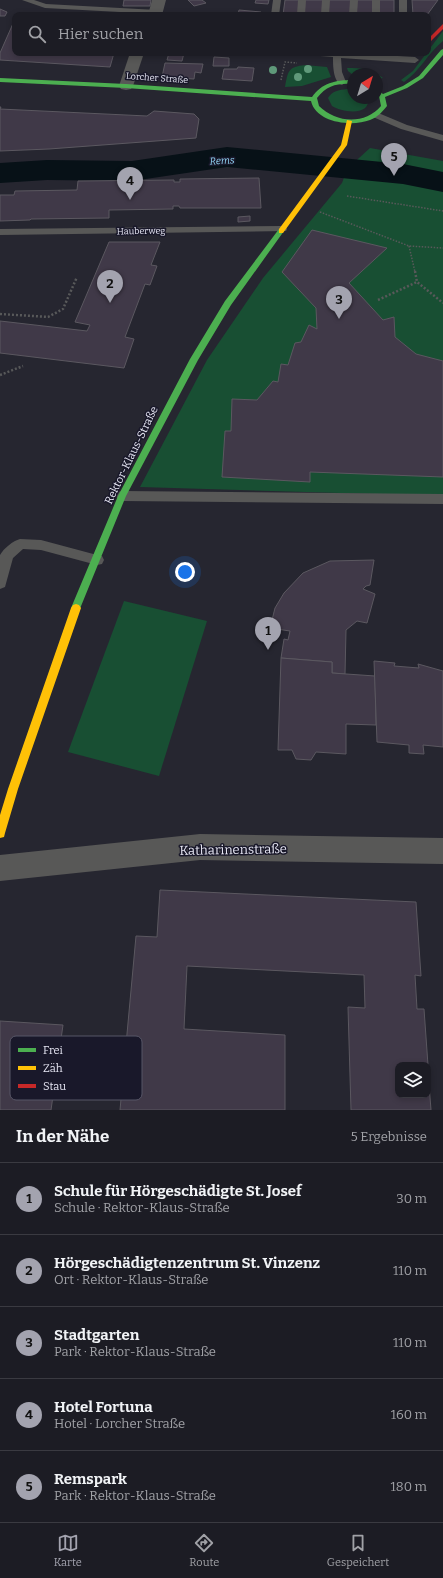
<!DOCTYPE html>
<html lang="de">
<head>
<meta charset="utf-8">
<style>
	:root { --surface:#1c1c24; --page:#292931; --text:#f1f3f6; --muted:#a0a1a6; --line:#3a3a41; --accent:#a3a3af }
	body { margin:0; font-family:Bitter,serif; background:var(--page); color:var(--text) }
	.controls { position:absolute; right:12px; bottom:12px; display:grid; overflow:hidden; border-radius:8px; box-shadow:0 2px 6px #0003 }
	.controls button { width:36px; height:36px; display:grid; place-items:center; padding:0; border:0; border-bottom:1px solid var(--line); background:var(--surface); color:var(--text); font:20px sans-serif }
	.compass { position:absolute; left:347px; top:68px; width:36px; height:36px; border-radius:50%; background:var(--surface); box-shadow:0 2px 6px #0003; rotate:38deg }
	.you { position:absolute; left:185px; top:572px; width:14px; height:14px; margin:-10px; border:3px solid #fff; border-radius:50%; background:#1a73e8; box-shadow:0 0 0 6px #1a73e833 }
	.badge { display:grid; place-items:center; width:26px; height:26px; border-radius:50%; background:var(--accent); color:#111; font-size:13px; font-weight:700 }
	.pin { position:absolute; translate:-50% -33px; filter:drop-shadow(0 1px 2px #0008) }
	.pin::after { content:''; position:absolute; top:21px; width:14px; height:12px; background:inherit; clip-path:polygon(0 0,100% 0,50% 100%) }
	.list { margin:0; padding:0; list-style:none }
	h2 { display:flex; justify-content:space-between; align-items:center; height:52px; margin:0; padding:0 16px; font-size:17px }
	h2 small { font-size:13px; font-weight:400; color:var(--muted) }
	.list li { display:grid; grid-template-columns:26px 1fr auto; gap:12px; align-items:center; box-sizing:border-box; height:72px; padding:0 16px; border-top:1px solid var(--line) }
	.list b { display:block; font-size:15px; white-space:nowrap }
	.list p { margin:0; font-size:13px; white-space:nowrap; color:var(--muted) }
	.list em { font-size:13px; font-style:normal; color:var(--muted) }
	.icon { flex:none; width:22px; height:22px; fill:none; stroke:currentColor; stroke-width:2; stroke-linecap:round; stroke-linejoin:round }
	.map { position:relative; flex:none; width:443px; height:1110px; overflow:hidden }
	.search { position:absolute; background:var(--surface); box-shadow:0 2px 6px #0003; left:12px; right:12px; top:12px; height:44px; display:flex; align-items:center; gap:10px; box-sizing:border-box; padding:0 14px; border-radius:8px; color:var(--muted); font-size:15px }
	.sheet { height:412px; background:var(--surface) }
	nav { display:flex; justify-content:space-around; align-items:center; box-sizing:border-box; height:56px; border-top:1px solid var(--line); background:var(--surface); font-size:11px; color:var(--muted) }
	nav a { display:grid; justify-items:center; gap:2px }
	nav .on { color:var(--accent) }
	.map>svg:first-child { display:block }
</style>
</head>
<body>
<div class="map">
<svg width="443" height="1110" viewBox="0 0 443 1110">
	<rect width="100%" height="100%" fill="#262630"/>
	<g fill="#184f33">
		<path d="M443 31V41C428 53 420 71 404 82L401 80 413 71Z"/>
		<path d="M305 65 327 67 331 77 302 86 285 87C288 71 288 67 305 65Z"/>
		<path d="M347 68C361 68 372 69 383 78L377 79V74L353 75 348 71Z"/>
		<path d="M347 89H353V98H368C371 117 341 112 332 106L328 98C332 91 339 90 347 89Z"/>
		<polygon points="370,148 443,161 443,496 140,487 207,360 263,278 342,183 347,169"/>
		<polygon points="124,601 207,621 159,776 68,752"/>
	</g>
	<g fill="none" stroke-linecap="round" stroke-linejoin="round">
		<polygon fill="#071117" fill-rule="evenodd" points="227,147 403,164 443,172 443,192 403,184 227,167 132,181 47,180 0,183 0,163 47,160 132,161"/>
	</g>
	<g fill="#403948" stroke="#5b5860">
		<polygon points="124,0 151,0 150,6 123,6"/>
		<polygon points="188,0 202,0 206,3 194,6"/>
		<polygon points="256,0 269,0 268,4 255,3"/>
		<polygon points="285,0 394,0 394,15 283,15"/>
		<polygon points="412,0 438,0 427,15 413,15"/>
		<polygon points="0,9 7,12 5,16 0,16"/>
		<polygon points="239,10 261,12 261,15 238,15"/>
		<polygon points="15,19 15,53 114,53 110,67 0,60 0,53"/>
		<polygon points="169,53 184,53 182,61 167,60"/>
		<polygon points="222,53 249,53 249,55"/>
		<polygon points="214,57 229,58 229,66 213,66"/>
		<polygon points="165,63 203,64 201,73 195,72 194,79 162,77"/>
		<polygon points="238,67 254,68 252,81 222,79 224,69 237,69"/>
		<polygon points="0,107 1,107 0,109 147,116 154,111 194,114 199,119 196,138 49,149 0,151"/>
		<polygon points="259,178 261,208 180,208 179,206 173,206 173,209 109,210 109,218 31,219 30,220 0,221 0,195 14,195 15,191 77,190 78,181 174,180 174,182 180,182 180,179"/>
		<polygon points="250,216 250,221 238,222 238,217"/>
		<polygon points="312,230 387,248 349,283 383,320 394,317 395,337 416,354 443,361 443,477 310,472 310,482 222,477 225,431 231,431 232,399 257,400 273,381 278,382 281,364 288,365 295,343 301,342 309,325 317,329 316,308 282,272"/>
		<polygon points="109,242 160,242 151,265 157,266 150,285 145,284 125,337 134,339 124,368 0,353 0,321 87,331 90,325 75,322"/>
		<polygon points="374,560 370,585 366,586 363,589 375,594 367,623 357,621 346,630 345,674 332,673 332,662 281,658 284,639 288,640 290,631 270,628 275,608 284,593 303,573 330,561"/>
		<polygon points="281,658 332,662 332,673 375,676 376,725 346,724 346,754 316,752 311,760 296,759 292,750 278,750"/>
		<polygon points="374,661 395,663 394,666 419,668 418,664 443,671 443,747 423,745 424,754 409,753 409,745 377,742"/>
		<polygon points="160,890 416,902 421,976 415,975 417,1009 424,1009 428,1065 398,1065 398,1095 428,1095 428,1071 431,1110 351,1110 348,1007 365,1008 364,975 187,966 184,1029 285,1035 285,1110 120,1110 136,936 157,937"/>
		<polygon points="0,1021 63,1025 51,1110 0,1110"/>
	</g>
	<g fill="none" stroke-linecap="round" stroke-linejoin="round">
		<g stroke="#58595a" stroke-width="1.5" stroke-dasharray="1.5 1.5" stroke-linecap="butt">
			<polyline points="281,80 285,62 297,63"/>
			<polyline points="347,196 443,211"/>
			<polyline points="320,212 409,246 443,248"/>
			<polyline points="409,246 415,272"/>
		</g>
		<g stroke="#58595a" stroke-width="2.5" stroke-dasharray="2 2" stroke-linecap="butt">
			<polyline points="415,271 417,282 443,303"/>
			<polyline points="378,300 417,282"/>
			<polyline points="0,314 48,317 63,309 77,277"/>
			<polyline points="0,375 23,366"/>
		</g>
		<g fill="#585857" fill-rule="evenodd">
			<polygon points="22,0 34,0 46,4 157,10 161,12 157,14 45,8"/>
			<polygon points="273,0 281,0 279,15 271,15"/>
			<polygon points="298,0 306,0 305,15 297,15"/>
			<polygon points="322,0 330,0 329,15 321,15"/>
			<polygon points="350,0 358,0 357,15 349,15"/>
			<rect x="372" y="0" width="8" height="15"/>
			<rect x="399" y="0" width="8" height="15"/>
			<path d="M304 53H346L415 57 419 60 415 63 341 58 342 72 346 82 342 85C333 82 333 65 333 57L308 55Z"/>
			<polygon points="376,112 407,125 443,135 443,141 401,129 373,117 372,115 373,113"/>
			<polygon points="282,226 286,227 287,229 286,231 0,235 0,229"/>
			<polygon points="122,491 443,494 443,504 122,501 118,500 116,496 118,492"/>
			<path d="M20 539 41 540 97 555 102 556 104 560 102 564 97 565 41 550 23 549 13 558 5 587 0 589V555C4 548 13 541 20 539Z"/>
		</g>
		<g fill="#585857" fill-rule="evenodd">
			<polygon points="152,0 166,0 162,15 148,15"/>
			<polygon points="130,53 144,53 133,86 131,89 126,90 121,89 119,86"/>
			<polygon points="200,834 443,838 443,864 200,860 0,881 0,855"/>
		</g>
		<g fill="#4caf50" fill-rule="evenodd">
			<path d="M443 49V55L423 78 407 88 385 97 387 106C382 112 378 117 370 120 352 127 316 123 311 101L126 88 0 82V78L126 84 312 97C322 83 335 80 353 80V84C338 83 327 85 317 98L319 106C336 123 365 125 381 106L379 96 377 94V89L383 94 403 86 419 76 441 50Z"/>
			<polygon points="279,229 281,229 284,231 231,305 198,360 126,496 79,611 76,612 73,611 71,608 118,496 190,359 225,301"/>
		</g>
		<g fill="#ffc107" fill-rule="evenodd">
			<polygon points="347,120 352,121 347,145 283,233 279,233 279,229 341,145"/>
			<polygon points="76,604 79,605 81,608 18,789 5,833 4,837 0,838 0,815 8,789 71,608 73,605"/>
		</g>
		<polygon fill="#c62828" fill-rule="evenodd" points="443,24 443,29 428,44 428,39"/>
	</g>
	<g fill="#5f997a">
		<circle cx="308" cy="69" r="4"/>
		<circle cx="273" cy="70" r="4"/>
		<circle cx="298" cy="77" r="4"/>
	</g>
	<g text-anchor="middle" stroke-width="3" stroke-linejoin="round" paint-order="stroke">
		<g font-size="9" fill="#e7e7f4" stroke="#19182a">
			<text transform="translate(157 78) rotate(4)" y="3">Lorcher Straße</text>
			<text transform="translate(141 231) rotate(-1)" y="3">Hauberweg</text>
		</g>
		<g font-size="10" font-style="italic" fill="#8fd3f2" stroke="#19182a">
			<text transform="translate(222 160) rotate(-3)" y="4">Rems</text>
		</g>
		<g font-size="11" fill="#e7e7f4" stroke="#19182a">
			<text transform="translate(131 455) rotate(-64)" y="4">Rektor-Klaus-Straße</text>
		</g>
		<g font-size="13" fill="#e7e7f4" stroke="#19182a">
			<text transform="translate(233 849) rotate(-1)" y="5">Katharinenstraße</text>
		</g>
	</g>
	<rect x="10" y="1036" width="132" height="64" rx="6" fill="#19182a" stroke="#575667" stroke-width="1"/>
	<rect x="18" y="1048" width="18" height="4" fill="#4caf50"/>
	<rect x="18" y="1066" width="18" height="4" fill="#ffc107"/>
	<rect x="18" y="1084" width="18" height="4" fill="#c62828"/>
	<g font-size="11" fill="#e7e7f4">
		<text x="43" y="1054">Frei</text>
		<text x="43" y="1072">Zäh</text>
		<text x="43" y="1090">Stau</text>
	</g>
</svg>
<div class="controls">
<button><svg class="icon" aria-label="layers" viewBox="0 0 24 24"><path d="M12 4l9 5-9 5-9-5zM3 14l9 5 9-5"/></svg></button>
</div>
<svg class="compass" viewBox="-18 -18 36 36"><path d="M0-13l5 13h-10z" fill="#e53935"/><path d="M0 13l5-13h-10z" fill="#a0a1a6"/></svg>
<div class="you"></div>
<div class="pin badge" style="left:268px;top:650px">1</div>
<div class="pin badge" style="left:110px;top:303px">2</div>
<div class="pin badge" style="left:339px;top:319px">3</div>
<div class="pin badge" style="left:130px;top:200px">4</div>
<div class="pin badge" style="left:394px;top:176px">5</div>
<div class="search"><svg class="icon" aria-label="search" viewBox="0 0 24 24"><circle cx="10" cy="10" r="6"/><path d="M15 15l6 6"/></svg>Hier suchen</div>
</div>
<section class="sheet">
<h2>In der Nähe<small>5 Ergebnisse</small></h2>
<ul class="list">
<li><span class="badge">1</span><div><b>Schule für Hörgeschädigte St. Josef</b><p>Schule · Rektor-Klaus-Straße</p></div><em>30 m</em></li>
<li><span class="badge">2</span><div><b>Hörgeschädigtenzentrum St. Vinzenz</b><p>Ort · Rektor-Klaus-Straße</p></div><em>110 m</em></li>
<li><span class="badge">3</span><div><b>Stadtgarten</b><p>Park · Rektor-Klaus-Straße</p></div><em>110 m</em></li>
<li><span class="badge">4</span><div><b>Hotel Fortuna</b><p>Hotel · Lorcher Straße</p></div><em>160 m</em></li>
<li><span class="badge">5</span><div><b>Remspark</b><p>Park · Rektor-Klaus-Straße</p></div><em>180 m</em></li>
</ul>
</section>
<nav>
<a class="on"><svg class="icon" aria-label="map" viewBox="0 0 24 24"><path d="M3 6l6-2 6 2 6-2v14l-6 2-6-2-6 2zM9 4v14M15 6v14"/></svg>Karte</a>
<a><svg class="icon" aria-label="directions" viewBox="0 0 24 24"><path d="M12 3l9 9-9 9-9-9zM9 14v-3h6M13 9l2 2-2 2"/></svg>Route</a>
<a><svg class="icon" aria-label="saved" viewBox="0 0 24 24"><path d="M7 4h10v16l-5-4-5 4z"/></svg>Gespeichert</a>
</nav>
</body>
</html>
